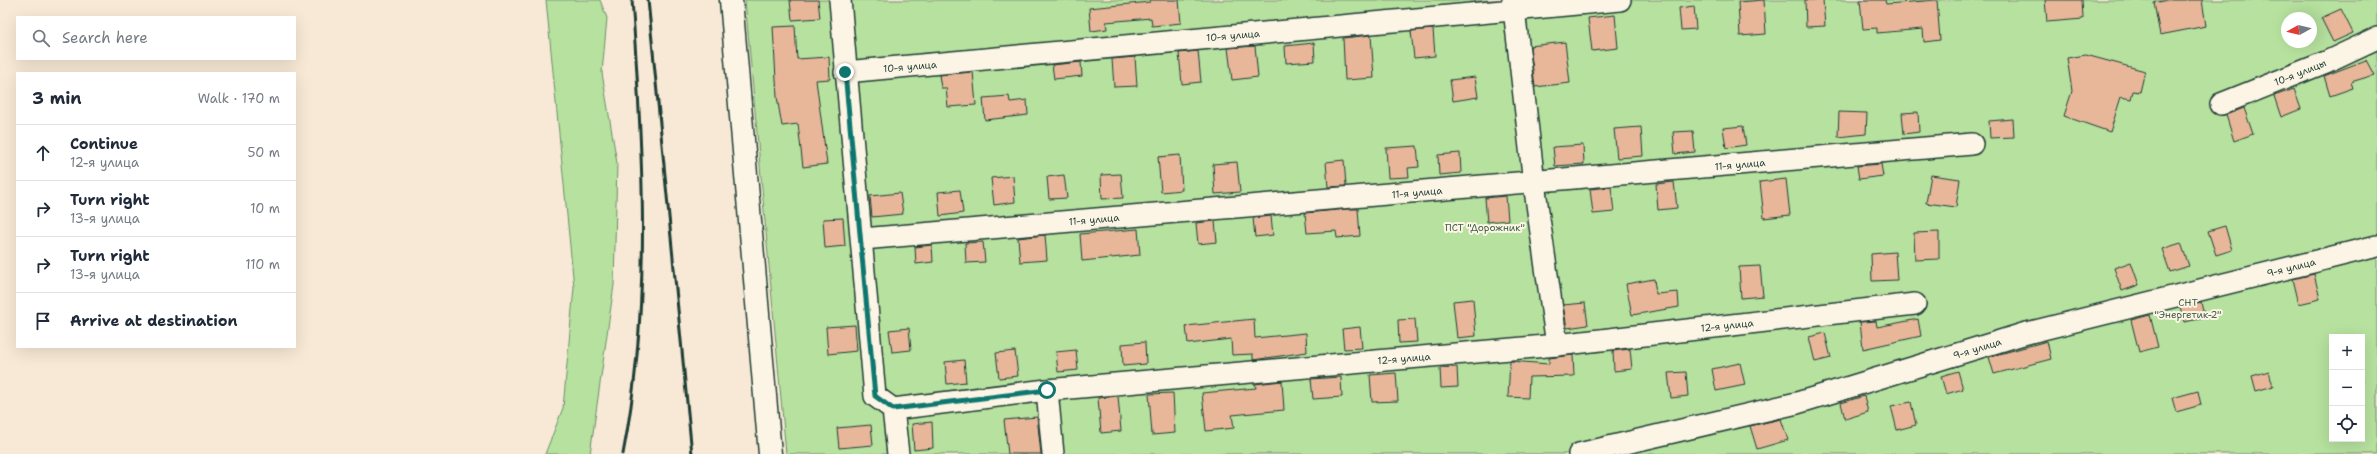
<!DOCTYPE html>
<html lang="en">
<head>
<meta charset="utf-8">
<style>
	:root { --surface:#fff; --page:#f6f6f7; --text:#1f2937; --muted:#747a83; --line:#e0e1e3 }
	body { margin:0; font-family:"Shantell Sans",sans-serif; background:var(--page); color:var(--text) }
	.controls { position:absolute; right:12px; bottom:12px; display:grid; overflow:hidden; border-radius:0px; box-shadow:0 4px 16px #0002 }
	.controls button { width:36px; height:36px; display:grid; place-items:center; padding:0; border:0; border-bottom:1px solid var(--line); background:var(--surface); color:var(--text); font:20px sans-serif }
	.compass { position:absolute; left:2281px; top:12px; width:36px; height:36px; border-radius:50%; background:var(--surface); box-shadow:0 4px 16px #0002; rotate:262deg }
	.stop { position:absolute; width:12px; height:12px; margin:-9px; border:3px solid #0f766e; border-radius:50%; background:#fff }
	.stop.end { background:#0f766e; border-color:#fff; box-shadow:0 1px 4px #0008 }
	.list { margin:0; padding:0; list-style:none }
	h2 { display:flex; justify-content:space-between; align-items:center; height:52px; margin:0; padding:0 16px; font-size:17px }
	h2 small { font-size:13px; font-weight:400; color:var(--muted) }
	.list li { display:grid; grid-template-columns:26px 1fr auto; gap:12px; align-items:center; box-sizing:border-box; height:56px; padding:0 16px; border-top:1px solid var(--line) }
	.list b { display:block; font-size:15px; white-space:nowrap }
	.list p { margin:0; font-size:13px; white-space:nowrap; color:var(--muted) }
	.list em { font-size:13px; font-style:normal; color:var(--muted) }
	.icon { flex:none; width:22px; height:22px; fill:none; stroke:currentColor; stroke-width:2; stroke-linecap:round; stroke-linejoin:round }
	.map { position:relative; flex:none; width:2377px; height:454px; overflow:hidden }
	.search { position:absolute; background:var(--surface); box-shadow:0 4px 16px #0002; left:16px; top:16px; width:280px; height:44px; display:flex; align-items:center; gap:10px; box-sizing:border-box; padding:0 14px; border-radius:0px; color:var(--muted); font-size:15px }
	.panel { position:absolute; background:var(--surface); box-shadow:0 4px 16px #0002; left:16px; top:72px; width:280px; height:276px; border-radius:0px }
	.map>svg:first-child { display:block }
</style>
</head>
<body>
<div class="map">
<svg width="2377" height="454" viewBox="0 0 2377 454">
	<rect width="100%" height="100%" fill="#f8e9d6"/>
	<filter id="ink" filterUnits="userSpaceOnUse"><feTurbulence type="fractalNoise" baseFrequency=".025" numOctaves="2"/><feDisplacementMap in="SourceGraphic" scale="8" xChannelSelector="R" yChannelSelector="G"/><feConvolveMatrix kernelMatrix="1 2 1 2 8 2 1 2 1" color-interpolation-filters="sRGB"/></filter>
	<g filter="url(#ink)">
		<g fill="#b6e19e" stroke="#6a8f69" fill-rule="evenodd">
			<polygon points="546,0 600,0 607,18 602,73 617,163 614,285 590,454 545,454 563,408 574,287"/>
			<path d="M745 0H2377V454H786ZM2287 18H2311V42H2287ZM2332 337H2362V439H2332Z"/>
		</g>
		<g fill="#e8b799" stroke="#1f3d34">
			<polygon points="790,0 818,0 820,18 792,20"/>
			<polygon points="1150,0 1179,0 1181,23 1152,26 1151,18 1106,22 1107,29 1091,31 1089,8 1150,2"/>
			<polygon points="1764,0 1766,34 1740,36 1738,2"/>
			<polygon points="1805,0 1823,0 1825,26 1806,27"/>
			<polygon points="1860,0 1885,0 1886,4 1937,0 1940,40 1924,42 1923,29 1877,33 1877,28 1863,29"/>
			<polygon points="2045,0 2082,0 2083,19 2047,22"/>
			<polygon points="2168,0 2202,0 2206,26 2160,35 2154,3"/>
			<polygon points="1694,6 1696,29 1681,30 1679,8"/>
			<polygon points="2341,9 2353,33 2333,42 2321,18"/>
			<polygon points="1615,15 1618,48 1592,51 1588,18"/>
			<polygon points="795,26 797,59 829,57 830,79 816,80 827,164 803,167 798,124 782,126 777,97 773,27"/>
			<polygon points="1433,29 1435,56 1414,58 1411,31"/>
			<polygon points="1371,35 1374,78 1345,80 1343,38"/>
			<polygon points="1565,42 1570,83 1535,87 1530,46"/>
			<polygon points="1314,43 1315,61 1286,63 1285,46"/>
			<polygon points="1255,46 1258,77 1232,80 1228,48"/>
			<polygon points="1198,51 1201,82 1182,84 1179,53"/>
			<polygon points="2086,55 2145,71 2140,92 2133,91 2131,99 2121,97 2110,132 2064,116 2072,91 2067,58"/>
			<polygon points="1135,57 1137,86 1114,87 1112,59"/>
			<polygon points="2366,60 2374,75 2351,82 2353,88 2330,96 2324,76"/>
			<polygon points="1081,62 1082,76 1054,79 1052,65"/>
			<polygon points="973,72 976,105 948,107 946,88 941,88 939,75"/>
			<polygon points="1475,77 1478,97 1453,101 1450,80"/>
			<polygon points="2294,89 2301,109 2281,117 2274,96"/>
			<polygon points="1009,96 1010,102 1027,100 1028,115 985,120 983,98"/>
			<polygon points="2244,108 2253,134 2234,141 2226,115"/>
			<polygon points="1839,112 1867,113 1866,134 1838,137"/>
			<polygon points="1918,112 1919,132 1904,134 1902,113"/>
			<polygon points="2013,119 2014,137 1990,138 1989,121"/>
			<polygon points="1743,126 1746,145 1726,148 1723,128"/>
			<polygon points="1641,127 1643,156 1617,158 1614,129"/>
			<polygon points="1693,131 1695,152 1675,154 1673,132"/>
			<polygon points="1583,145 1584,164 1555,166 1553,147"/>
			<polygon points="1417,146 1419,167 1408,168 1409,177 1388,178 1386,148"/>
			<polygon points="1460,153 1461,173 1439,175 1438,155"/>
			<polygon points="1180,155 1182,190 1161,192 1158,157"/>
			<polygon points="1344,160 1346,186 1328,187 1326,162"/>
			<polygon points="1237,162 1240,192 1215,194 1213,164"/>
			<polygon points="1881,164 1883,176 1859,179 1857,166"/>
			<polygon points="1121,174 1123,198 1102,199 1101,175"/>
			<polygon points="1064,175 1067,198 1049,199 1047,177"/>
			<polygon points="1931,175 1960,179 1956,207 1926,203"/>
			<polygon points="1013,176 1015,202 994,205 991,178"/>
			<polygon points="1786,179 1790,215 1764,218 1760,182"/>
			<polygon points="1674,182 1677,208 1658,210 1656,184"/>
			<polygon points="1611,187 1614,212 1593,214 1590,189"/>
			<polygon points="960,190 963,213 940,216 938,192"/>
			<polygon points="900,193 903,214 872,217 870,196"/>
			<polygon points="1506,196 1508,220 1487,222 1485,198"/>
			<polygon points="1348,209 1358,209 1360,236 1337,238 1336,231 1307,233 1305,213"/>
			<polygon points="1271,216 1273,235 1255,237 1253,218"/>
			<polygon points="843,218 845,246 825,248 823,219"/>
			<polygon points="1215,221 1217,242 1198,244 1196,223"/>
			<polygon points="2225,226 2232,250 2216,255 2208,231"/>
			<polygon points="1138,229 1140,255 1082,261 1080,234"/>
			<polygon points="1939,232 1939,259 1915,260 1914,233"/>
			<polygon points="1045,235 1047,260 1020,262 1018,238"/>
			<polygon points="983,242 985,262 966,263 965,243"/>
			<polygon points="2181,243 2189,266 2170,272 2162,249"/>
			<polygon points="932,245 933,262 916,264 915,247"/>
			<polygon points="1895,252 1897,280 1872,281 1871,254"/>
			<polygon points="2131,262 2139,285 2122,291 2114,268"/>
			<polygon points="1760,266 1763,296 1741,298 1739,267"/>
			<polygon points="2314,274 2320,299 2299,304 2293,279"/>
			<polygon points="1654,279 1656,294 1678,292 1679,307 1632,315 1626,284"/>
			<polygon points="1473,299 1476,336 1457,338 1453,301"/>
			<polygon points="2201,302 2205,318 2184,322 2180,307"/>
			<polygon points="1585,303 1588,325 1567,328 1563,305"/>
			<polygon points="2150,315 2158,347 2139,352 2131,320"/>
			<polygon points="1254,319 1255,338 1306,333 1307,352 1253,360 1253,354 1232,355 1231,339 1188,344 1186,326"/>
			<polygon points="1415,319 1417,342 1399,343 1398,320"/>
			<polygon points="1918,319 1921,336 1863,349 1860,322 1876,321 1877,327"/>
			<polygon points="855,325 857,351 828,354 826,327"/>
			<polygon points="1360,327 1362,348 1344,349 1342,329"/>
			<polygon points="909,328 911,350 892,352 889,330"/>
			<polygon points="1825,333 1831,358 1815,362 1809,337"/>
			<polygon points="2047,341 2051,359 1994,374 1989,357"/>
			<polygon points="1145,342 1146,364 1123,366 1122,344"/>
			<polygon points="1630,349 1632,369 1614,371 1613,351"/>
			<polygon points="1076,350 1078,370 1058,372 1056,352"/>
			<polygon points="1015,351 1018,376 999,378 996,353"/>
			<polygon points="1573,355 1574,376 1529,377 1528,398 1508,397 1510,361 1549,364 1549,358"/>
			<polygon points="964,360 966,382 947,384 945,362"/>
			<polygon points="1740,363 1745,385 1716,391 1712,369"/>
			<polygon points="1457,367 1458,387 1441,388 1440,368"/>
			<polygon points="1958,371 1963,389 1946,394 1941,376"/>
			<polygon points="2269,371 2273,386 2256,391 2252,376"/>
			<polygon points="1686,372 1688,396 1671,398 1668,373"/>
			<polygon points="1396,373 1398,401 1372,402 1370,375"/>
			<polygon points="1341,377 1342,397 1313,399 1311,379"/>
			<polygon points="1282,381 1284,410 1232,415 1234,428 1206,431 1202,393 1256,388 1255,384"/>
			<polygon points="2198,391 2201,405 2176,412 2172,398"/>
			<polygon points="1173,393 1175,433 1152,435 1149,394"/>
			<polygon points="1118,396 1121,431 1101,433 1098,398"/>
			<polygon points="1864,396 1868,412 1845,419 1841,403"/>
			<polygon points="1911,402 1916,425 1897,430 1891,406"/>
			<polygon points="1037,417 1041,454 1008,454 1004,420"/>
			<polygon points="1781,419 1788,440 1757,449 1750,426"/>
			<polygon points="932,422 933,448 914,450 912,424"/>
			<polygon points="871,425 873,445 839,448 837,428"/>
		</g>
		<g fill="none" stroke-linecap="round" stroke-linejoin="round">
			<g stroke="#1f3d34" stroke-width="24">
				<g id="street">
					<polyline points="840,0 875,396 893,409 898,454"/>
					<polyline points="1513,0 1534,183 1557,345"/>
					<polyline points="845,72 1620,0"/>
					<polyline points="2221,104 2326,62 2377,38"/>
					<polyline points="862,239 1972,144"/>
					<polyline points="1047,390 1053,454"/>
					<polyline points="893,409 1047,390 1557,345 1915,304"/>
					<polyline points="1579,454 1797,403 2023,334 2377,246"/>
				</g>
			</g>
			<g stroke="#1f3d34" stroke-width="25">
				<polyline id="secondary" points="731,0 770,454"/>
			</g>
			<use href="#street" stroke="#fcf5e5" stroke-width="21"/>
			<use href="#secondary" stroke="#fcf5e5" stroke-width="22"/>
			<g stroke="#1f3d34" stroke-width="3">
				<polyline points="648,0 692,454"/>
				<path d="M623 454C652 305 643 150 632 0"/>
			</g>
		</g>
	</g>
	<g fill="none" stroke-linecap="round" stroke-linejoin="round" filter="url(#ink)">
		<polyline stroke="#0f766e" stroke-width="5" points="845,72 875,396 893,409 1047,390"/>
	</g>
	<g text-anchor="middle" stroke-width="4" stroke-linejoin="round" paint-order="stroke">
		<g font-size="10" fill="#1f3d34" stroke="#fcf5e5">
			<text transform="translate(1233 35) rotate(-5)" y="4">10-я улица</text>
			<text transform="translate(910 66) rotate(-5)" y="4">10-я улица</text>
			<text transform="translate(2300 72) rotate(-22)" y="4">10-я улицы</text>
			<text transform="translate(1740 164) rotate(-5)" y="4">11-я улица</text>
			<text transform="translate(1417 192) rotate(-5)" y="4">11-я улица</text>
			<text transform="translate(1094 219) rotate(-5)" y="4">11-я улица</text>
			<text transform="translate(2291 267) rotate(-14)" y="4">9-я улица</text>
			<text transform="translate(1727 325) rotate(-6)" y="4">12-я улица</text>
			<text transform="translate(1977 348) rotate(-17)" y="4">9-я улица</text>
			<text transform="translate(1404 358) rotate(-5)" y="4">12-я улица</text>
		</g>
		<g font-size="10" fill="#3d5e49" stroke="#fcf5e5">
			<text x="1485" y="231">ПСТ "Дорожник"</text>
			<text x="2188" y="306">СHТ<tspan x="2188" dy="12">"Энергетик-2"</tspan></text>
		</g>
	</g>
</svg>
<div class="controls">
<button>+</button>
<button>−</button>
<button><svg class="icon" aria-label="locate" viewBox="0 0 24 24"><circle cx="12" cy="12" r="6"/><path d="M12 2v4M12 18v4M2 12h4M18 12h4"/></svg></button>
</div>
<svg class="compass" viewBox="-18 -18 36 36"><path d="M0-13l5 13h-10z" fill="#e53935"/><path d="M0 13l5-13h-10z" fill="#747a83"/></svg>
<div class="stop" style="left:1047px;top:390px"></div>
<div class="stop end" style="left:845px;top:72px"></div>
<div class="search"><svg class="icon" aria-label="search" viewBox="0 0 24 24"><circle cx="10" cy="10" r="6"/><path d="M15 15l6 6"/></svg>Search here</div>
<section class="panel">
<h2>3 min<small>Walk · 170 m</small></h2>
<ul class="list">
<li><svg class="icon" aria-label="ahead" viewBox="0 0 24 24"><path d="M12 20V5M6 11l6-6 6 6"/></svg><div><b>Continue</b><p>12-я улица</p></div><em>50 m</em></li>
<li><svg class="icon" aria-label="right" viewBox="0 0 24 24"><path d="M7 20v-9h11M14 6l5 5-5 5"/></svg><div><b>Turn right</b><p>13-я улица</p></div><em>10 m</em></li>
<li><svg class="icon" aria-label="right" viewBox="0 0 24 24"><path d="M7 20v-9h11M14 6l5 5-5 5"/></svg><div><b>Turn right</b><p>13-я улица</p></div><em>110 m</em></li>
<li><svg class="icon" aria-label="arrive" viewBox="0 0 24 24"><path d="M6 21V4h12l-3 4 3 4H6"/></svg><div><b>Arrive at destination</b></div></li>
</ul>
</section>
</div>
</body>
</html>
